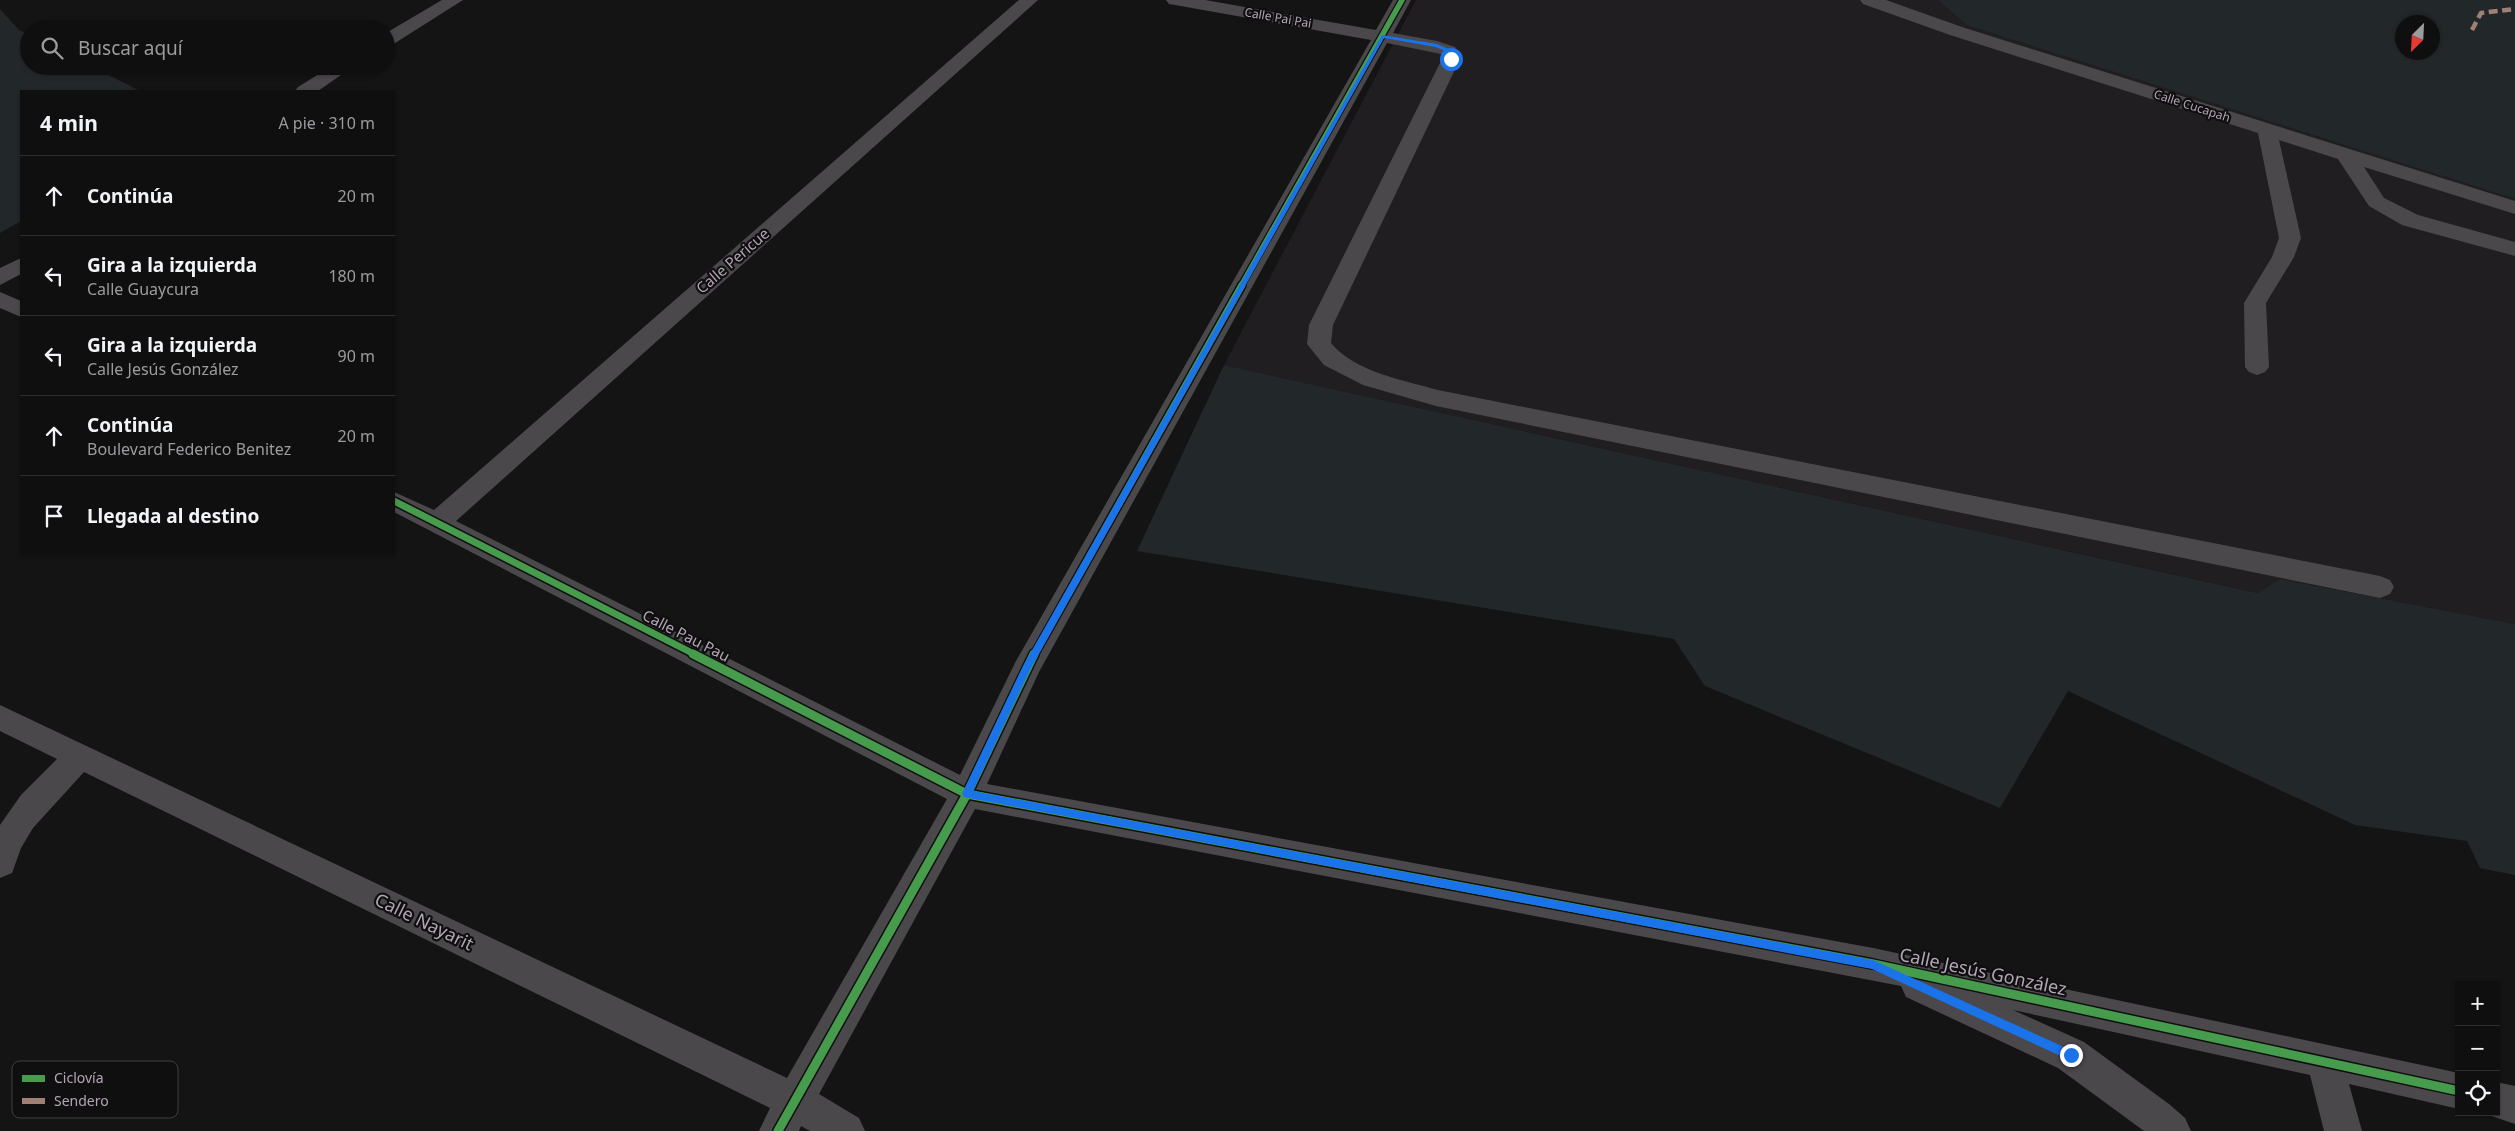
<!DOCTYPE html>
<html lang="es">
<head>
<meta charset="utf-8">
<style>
	:root { --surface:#100f10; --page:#1e1d1e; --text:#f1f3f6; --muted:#9c9c9f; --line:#302f30 }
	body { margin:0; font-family:"Noto Sans",sans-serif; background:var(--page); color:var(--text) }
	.controls { position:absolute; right:15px; bottom:15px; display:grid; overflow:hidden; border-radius:0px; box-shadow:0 1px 4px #0004 }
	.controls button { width:45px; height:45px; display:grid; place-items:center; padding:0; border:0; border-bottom:1px solid var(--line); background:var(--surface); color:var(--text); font:25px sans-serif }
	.compass { position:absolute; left:2395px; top:15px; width:45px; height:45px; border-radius:50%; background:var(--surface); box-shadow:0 1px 4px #0004; rotate:204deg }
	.stop { position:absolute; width:15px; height:15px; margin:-11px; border:4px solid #1a73e8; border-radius:50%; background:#fff }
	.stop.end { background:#1a73e8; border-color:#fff; box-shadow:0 1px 5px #0008 }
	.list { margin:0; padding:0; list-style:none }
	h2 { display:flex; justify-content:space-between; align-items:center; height:65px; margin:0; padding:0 20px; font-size:21px }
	h2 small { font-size:16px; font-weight:400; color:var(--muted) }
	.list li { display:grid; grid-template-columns:32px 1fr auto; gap:15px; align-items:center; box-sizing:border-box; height:80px; padding:0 20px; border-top:1px solid var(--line) }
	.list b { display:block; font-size:19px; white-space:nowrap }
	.list p { margin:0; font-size:16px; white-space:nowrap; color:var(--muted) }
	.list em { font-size:16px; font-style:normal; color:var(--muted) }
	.icon { flex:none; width:28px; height:28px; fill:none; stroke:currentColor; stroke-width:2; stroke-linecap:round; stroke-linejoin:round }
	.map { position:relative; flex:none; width:2515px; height:1131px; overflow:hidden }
	.search { position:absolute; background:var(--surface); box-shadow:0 1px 4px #0004; left:20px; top:20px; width:375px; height:55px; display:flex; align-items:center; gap:12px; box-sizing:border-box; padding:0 18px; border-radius:28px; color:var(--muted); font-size:19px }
	.panel { position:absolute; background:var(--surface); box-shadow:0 1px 4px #0004; left:20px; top:90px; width:375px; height:465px; border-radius:0px }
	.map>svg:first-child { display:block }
</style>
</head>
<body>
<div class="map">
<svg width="2515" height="1131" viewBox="0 0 2515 1131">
	<rect width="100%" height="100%" fill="#151415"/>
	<polygon fill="#201e20" points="1416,0 1938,0 1966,25 2515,199 2515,624 2280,579 2259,593 1224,365"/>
	<g fill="#22272a" fill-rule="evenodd">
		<path d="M1938 0H2515V199L1966 25ZM2402 22H2432V52H2402Z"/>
		<polygon points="0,9 19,30 29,34 29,66 91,66 140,91 21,91 21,221 0,233"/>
		<polygon points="1224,365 2258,593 2280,579 2515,624 2515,875 2480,868 2467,841 2355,825 2068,691 2000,808 1705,686 1674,639 1137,551"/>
	</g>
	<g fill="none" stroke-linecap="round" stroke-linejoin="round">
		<g fill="#4b484c" fill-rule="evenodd">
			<polygon points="442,0 463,0 392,45 386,46 386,33"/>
			<path d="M1019 0H1038L456 521 960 775 1016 661 1371 40 1175 5 1169 4 1166 0H1205L1376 30 1393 0H1411L1393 33 1437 41 1455 47 1460 59 1333 325 1331 343C1355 372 1403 380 1438 390L2380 576 2390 580 2394 587 2390 594 2380 598 1436 406 1363 385 1324 365 1307 344 1309 325 1442 59 1441 54 1387 43 1039 672 987 784 1873 948 2459 1073V1109L2349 1084 2362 1131H2324L2310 1075 2013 1010 2084 1042 2169 1104 2185 1118 2191 1131H2144L2058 1068 1906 997 1901 986 975 809 819 1094 859 1118 865 1131H810L801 1126 799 1131H759L770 1108 84 772 33 828 21 848 12 873 0 878V825L21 795 57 759 0 731V705L787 1078 947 799 394 512V492L434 510Z"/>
			<polygon points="1860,0 1886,0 1962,27 2515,201 2515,214 2364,167 2384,198 2418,215 2515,242 2515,256 2402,225 2369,206 2338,159 2279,140 2301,238 2294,257 2266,303 2269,367 2265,372 2257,375 2249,372 2245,367 2244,303 2272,257 2279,238 2258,133 1950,35 1863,4"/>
			<polygon points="332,66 354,66 318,91 295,91 298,87"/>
			<polygon points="21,258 21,274 0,285 0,268"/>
			<polygon points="0,292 21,301 21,317 0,308"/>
			<polygon points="2496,1082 2515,1086 2515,1124 2483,1113 2496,1112"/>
		</g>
		<polyline stroke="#9e8076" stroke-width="4.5" stroke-dasharray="9 4.5" stroke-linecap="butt" points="2472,30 2481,13 2515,9"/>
		<g stroke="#100f10" stroke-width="8">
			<polyline id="cycleway-far2" points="1241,286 1402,0"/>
		</g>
		<g stroke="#100f10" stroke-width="10">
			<g id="cycleway-far1">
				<polyline points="394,501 696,655"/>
				<polyline points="1034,655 1242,285"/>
			</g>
		</g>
		<g stroke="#100f10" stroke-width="12">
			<g id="cycleway">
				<polyline points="693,654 967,794 1873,964 2459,1091"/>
				<polyline points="778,1131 967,794 1034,654"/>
			</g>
		</g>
		<use href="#cycleway-far2" stroke="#469c4c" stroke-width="5.5"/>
		<use href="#cycleway-far1" stroke="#469c4c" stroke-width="7"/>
		<use href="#cycleway" stroke="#469c4c" stroke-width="9"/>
	</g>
	<polygon fill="#1a73e8" points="1382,35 1437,44 1451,50 1454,59 1449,60 1447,52 1436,47 1384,38 1030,670 973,791 1873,960 2075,1052 2075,1059 2067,1059 1872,969 964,797 962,794 1023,666"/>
	<g text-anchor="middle" stroke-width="4.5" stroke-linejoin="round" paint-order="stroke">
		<g font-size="12" fill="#b4a5b6" stroke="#100f10">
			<text transform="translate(1278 18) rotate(10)" y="4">Calle Pai Pai</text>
			<text transform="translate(2192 106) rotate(18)" y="4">Calle Cucapah</text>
		</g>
		<g font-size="15" fill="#b4a5b6" stroke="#100f10">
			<text transform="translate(733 261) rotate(-41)" y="5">Calle Pericue</text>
			<text transform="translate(686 636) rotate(27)" y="5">Calle Pau Pau</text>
		</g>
		<g font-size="18" fill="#b4a5b6" stroke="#100f10">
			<text transform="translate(424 922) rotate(26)" y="6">Calle Nayarit</text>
			<text transform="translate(1983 972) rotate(12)" y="6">Calle Jesús González</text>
		</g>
	</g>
	<rect x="12" y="1061" width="166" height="57" rx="8" fill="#100f10" stroke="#413c42" stroke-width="1"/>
	<rect x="22" y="1075" width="23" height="7" fill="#469c4c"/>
	<rect x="22" y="1098" width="23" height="6" fill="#9e8076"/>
	<g font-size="14" fill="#b4a5b6">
		<text x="54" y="1083">Ciclovía</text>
		<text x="54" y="1106">Sendero</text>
	</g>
</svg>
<div class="controls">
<button>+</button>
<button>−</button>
<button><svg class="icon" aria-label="locate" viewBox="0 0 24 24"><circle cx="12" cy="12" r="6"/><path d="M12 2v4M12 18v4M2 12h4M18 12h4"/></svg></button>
</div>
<svg class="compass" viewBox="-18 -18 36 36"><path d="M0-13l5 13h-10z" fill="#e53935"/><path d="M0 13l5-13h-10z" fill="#9c9c9f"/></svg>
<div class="stop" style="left:1451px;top:59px"></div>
<div class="stop end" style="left:2071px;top:1055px"></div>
<div class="search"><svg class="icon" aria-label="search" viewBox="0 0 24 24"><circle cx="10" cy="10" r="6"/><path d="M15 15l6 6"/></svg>Buscar aquí</div>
<section class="panel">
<h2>4 min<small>A pie · 310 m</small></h2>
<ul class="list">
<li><svg class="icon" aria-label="ahead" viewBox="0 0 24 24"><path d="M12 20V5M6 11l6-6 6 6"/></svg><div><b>Continúa</b></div><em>20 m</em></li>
<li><svg class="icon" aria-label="left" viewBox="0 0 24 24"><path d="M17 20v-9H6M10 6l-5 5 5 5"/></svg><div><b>Gira a la izquierda</b><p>Calle Guaycura</p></div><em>180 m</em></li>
<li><svg class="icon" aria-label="left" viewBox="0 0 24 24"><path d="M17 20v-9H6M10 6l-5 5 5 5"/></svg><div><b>Gira a la izquierda</b><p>Calle Jesús González</p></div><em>90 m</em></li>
<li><svg class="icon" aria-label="ahead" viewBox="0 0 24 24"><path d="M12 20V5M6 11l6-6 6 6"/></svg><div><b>Continúa</b><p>Boulevard Federico Benitez</p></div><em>20 m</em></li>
<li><svg class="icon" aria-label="arrive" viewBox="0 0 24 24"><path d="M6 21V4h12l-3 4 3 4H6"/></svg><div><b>Llegada al destino</b></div></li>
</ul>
</section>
</div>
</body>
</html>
